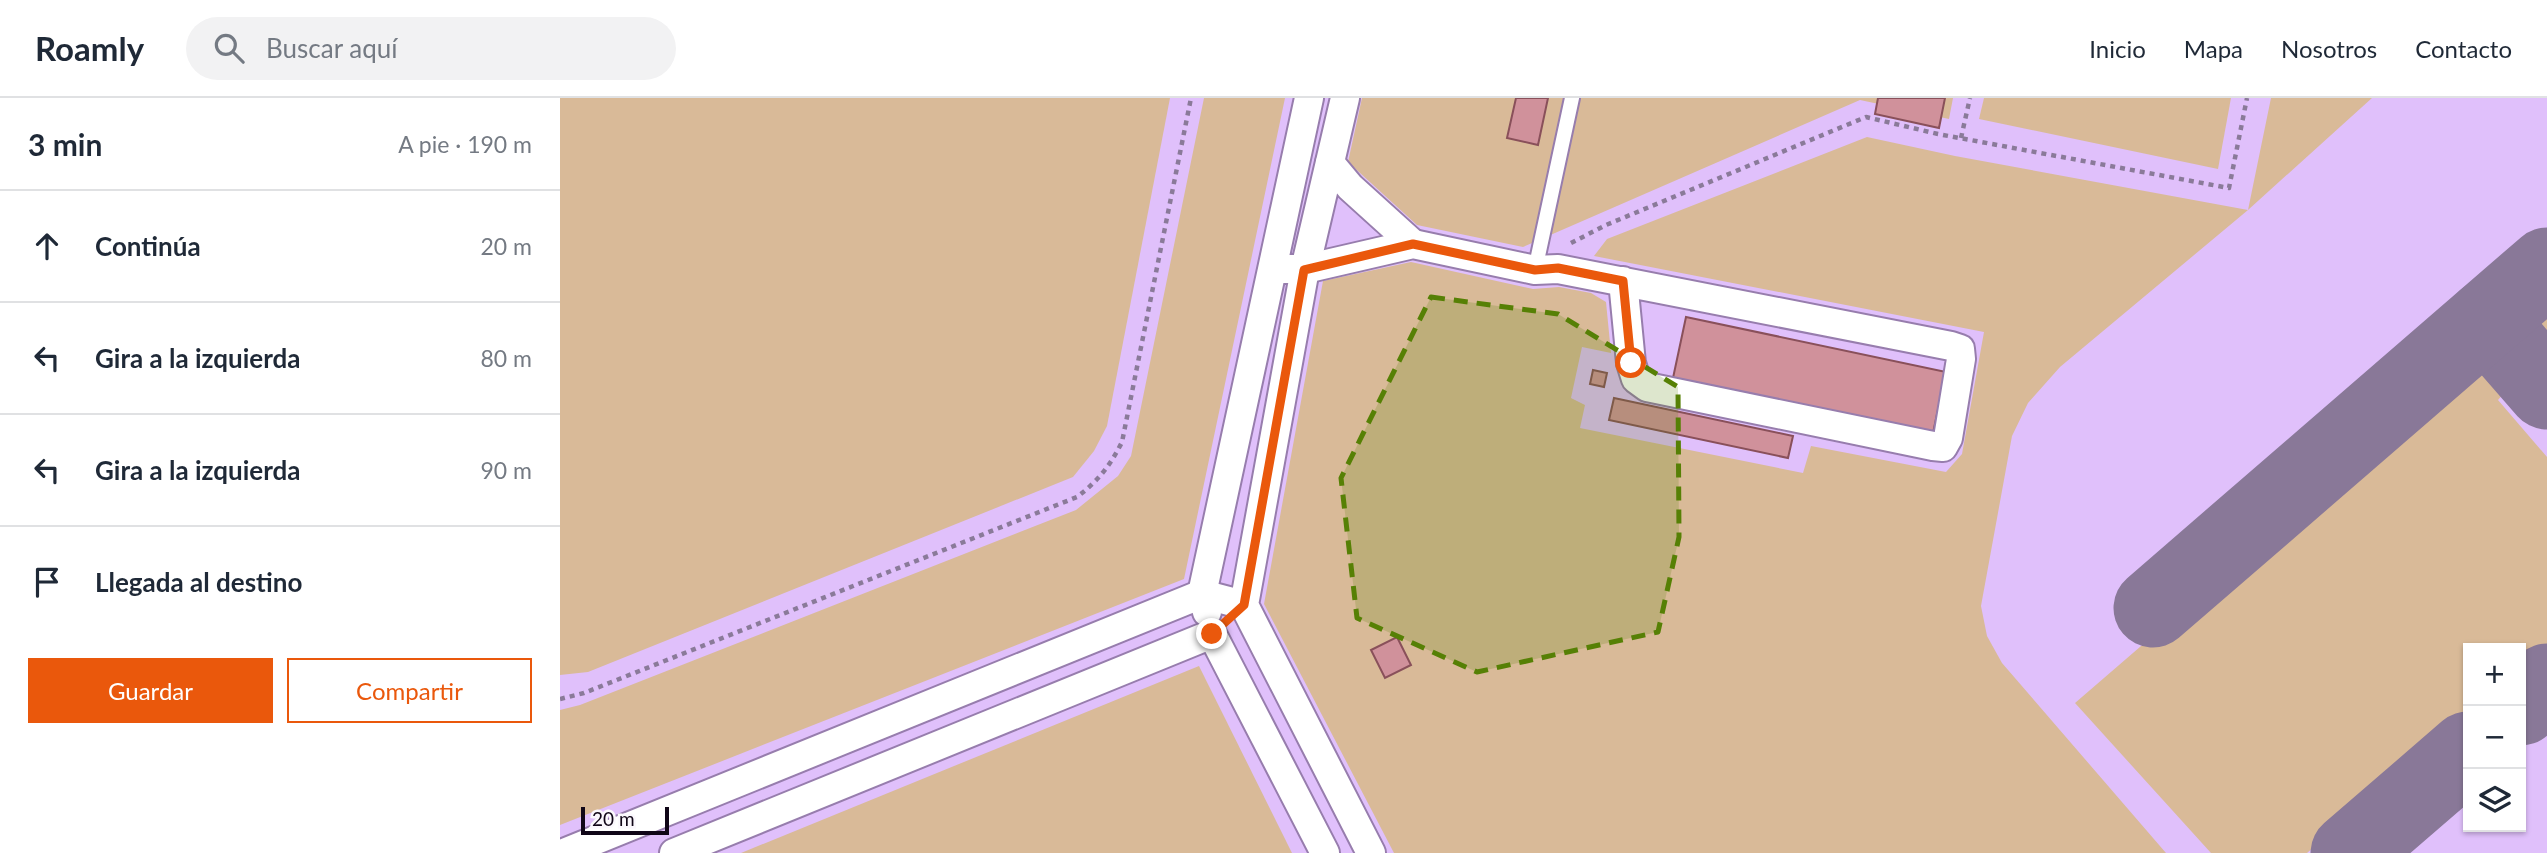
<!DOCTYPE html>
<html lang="es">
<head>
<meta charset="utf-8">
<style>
	:root { --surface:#fff; --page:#f2f2f3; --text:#1f2937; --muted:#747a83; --line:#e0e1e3; --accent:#ea580c }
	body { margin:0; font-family:Lato,sans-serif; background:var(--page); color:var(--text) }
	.controls { position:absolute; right:21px; bottom:21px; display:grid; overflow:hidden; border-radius:0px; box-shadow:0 2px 5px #0004 }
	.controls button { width:63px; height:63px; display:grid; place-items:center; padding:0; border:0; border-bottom:2px solid var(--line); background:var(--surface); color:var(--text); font:35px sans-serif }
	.scale { position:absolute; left:21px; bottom:18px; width:88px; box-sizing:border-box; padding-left:7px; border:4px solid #100617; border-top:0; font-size:19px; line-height:24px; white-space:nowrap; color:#100617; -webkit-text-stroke:5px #fbf8fd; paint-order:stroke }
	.stop { position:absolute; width:21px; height:21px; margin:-16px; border:5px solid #ea580c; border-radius:50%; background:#fff }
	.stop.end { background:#ea580c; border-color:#fff; box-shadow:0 2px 7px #0008 }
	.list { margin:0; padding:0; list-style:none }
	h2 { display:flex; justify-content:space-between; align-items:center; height:91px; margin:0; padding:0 28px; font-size:30px }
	h2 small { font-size:23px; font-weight:400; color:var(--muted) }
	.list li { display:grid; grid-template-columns:46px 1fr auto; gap:21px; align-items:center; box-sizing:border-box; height:112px; padding:0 28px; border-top:2px solid var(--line) }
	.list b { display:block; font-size:26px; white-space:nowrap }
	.list em { font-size:23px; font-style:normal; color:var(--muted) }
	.actions { display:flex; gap:14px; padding:21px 28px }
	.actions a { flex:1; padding:16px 0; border:2px solid var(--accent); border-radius:0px; text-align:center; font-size:24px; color:var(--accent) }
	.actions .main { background:var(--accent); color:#fff }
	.icon { flex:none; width:38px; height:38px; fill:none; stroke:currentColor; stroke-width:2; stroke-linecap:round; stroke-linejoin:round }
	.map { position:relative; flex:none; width:1987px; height:755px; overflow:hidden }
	header { display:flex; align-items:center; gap:42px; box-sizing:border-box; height:98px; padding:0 35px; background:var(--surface); border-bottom:2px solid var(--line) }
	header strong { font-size:33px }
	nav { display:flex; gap:38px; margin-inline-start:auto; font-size:24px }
	.search { width:490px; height:63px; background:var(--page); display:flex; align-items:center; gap:18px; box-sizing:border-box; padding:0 24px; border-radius:38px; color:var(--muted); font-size:26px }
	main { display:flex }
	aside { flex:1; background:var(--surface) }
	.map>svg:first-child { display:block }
</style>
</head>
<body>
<header>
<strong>Roamly</strong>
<div class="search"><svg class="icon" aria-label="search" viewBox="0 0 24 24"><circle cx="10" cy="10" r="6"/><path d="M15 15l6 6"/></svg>Buscar aquí</div>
<nav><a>Inicio</a><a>Mapa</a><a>Nosotros</a><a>Contacto</a></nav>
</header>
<main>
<aside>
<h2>3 min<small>A pie · 190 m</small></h2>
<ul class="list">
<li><svg class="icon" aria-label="ahead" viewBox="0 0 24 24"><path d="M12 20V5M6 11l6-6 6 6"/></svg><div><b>Continúa</b></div><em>20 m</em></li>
<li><svg class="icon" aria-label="left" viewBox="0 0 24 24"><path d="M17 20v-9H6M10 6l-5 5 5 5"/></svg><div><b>Gira a la izquierda</b></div><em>80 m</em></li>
<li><svg class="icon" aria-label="left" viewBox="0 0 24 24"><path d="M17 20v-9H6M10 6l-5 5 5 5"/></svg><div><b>Gira a la izquierda</b></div><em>90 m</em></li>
<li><svg class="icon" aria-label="arrive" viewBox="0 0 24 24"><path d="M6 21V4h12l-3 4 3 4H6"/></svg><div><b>Llegada al destino</b></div></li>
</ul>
<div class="actions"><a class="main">Guardar</a><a>Compartir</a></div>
</aside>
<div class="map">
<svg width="1987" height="755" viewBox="0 0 1987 755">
	<rect width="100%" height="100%" fill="#e4cef8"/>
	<path fill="#e0c0fb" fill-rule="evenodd" d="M0 0H1987V755H0ZM1908 550H1961V729H1908Z"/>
	<g fill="#d9ba98">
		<polygon points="0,0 610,0 547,328 534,353 513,379 28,574 0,577"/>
		<polygon points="644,0 725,0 624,481 0,727 0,612 20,607 516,412 558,378 571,358"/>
		<polygon points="802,0 1393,0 1389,21 1300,2 963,149 857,127 788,64"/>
		<polygon points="1424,0 1671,0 1658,71 1419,21"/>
		<polygon points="1711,0 1812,0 1688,112 1500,269 1468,305 1452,338 1421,508 1427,538 1442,565 1606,755 834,755 704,506 763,183 851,164 973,191 999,189 1031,195 1046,204 1051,255 1022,249 1011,300 1025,307 1020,330 1243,375 1251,348 1386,374 1402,356 1424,234 1034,158 1047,141 1307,39 1395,58 1688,112"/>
		<polygon points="1987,197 1987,249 1961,219"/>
		<polygon points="1923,253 1951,287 1938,302 1987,359 1987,549 1961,571 1961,550 1908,550 1908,616 1747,755 1651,755 1515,605"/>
		<polygon points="639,568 732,755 181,755"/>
	</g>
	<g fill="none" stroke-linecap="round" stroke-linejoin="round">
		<g stroke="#897898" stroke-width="79">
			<polyline points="1926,222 1987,292"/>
			<polyline points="1593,510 1987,169"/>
			<polyline points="1961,608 1987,585"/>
			<polyline points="1790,755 1908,653"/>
		</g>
	</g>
	<g fill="#d0919b" stroke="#89505a" stroke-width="2">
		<polygon points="956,0 988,0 978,47 947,40"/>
		<polygon points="1318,0 1385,0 1379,30 1315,16"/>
		<polygon points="1126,219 1386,274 1373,335 1113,280"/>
		<polygon points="1033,272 1047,275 1044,289 1030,286"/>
		<polygon points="1054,300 1233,338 1228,360 1049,322"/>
		<polygon points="837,539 851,567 825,580 811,552"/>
	</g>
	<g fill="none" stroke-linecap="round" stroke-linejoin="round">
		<g stroke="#977dad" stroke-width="18">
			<polyline id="lane" points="975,172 1012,0"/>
		</g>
		<g stroke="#977dad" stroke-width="32">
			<g id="street">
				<polyline points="785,0 745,171 684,507 811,755"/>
				<polyline points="770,65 790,89 853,146"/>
				<polyline points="713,171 745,171 853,146 975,172 998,171 1391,248 1400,251 1401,261 1388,340 1383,349 1373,348 1087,289 1076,281 1071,265 1063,183"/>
				<polyline points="647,514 642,496 749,0"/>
				<polyline points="4,755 642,496 684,507"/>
				<polyline points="114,755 652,536 765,755"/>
			</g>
		</g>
		<g stroke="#8a7a99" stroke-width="4.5" stroke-dasharray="5 5" stroke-linecap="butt">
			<polyline points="1401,40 1410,0"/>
			<polyline points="1011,145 1046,127 1306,19 1378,36 1669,90 1687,0"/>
			<path d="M0 601 24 595 517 399C538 383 550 368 562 344L631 0"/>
		</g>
		<use href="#lane" stroke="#fff" stroke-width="14"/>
		<use href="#street" stroke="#fff" stroke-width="28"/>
	</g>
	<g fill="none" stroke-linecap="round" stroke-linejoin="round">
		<polyline stroke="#ea580c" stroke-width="9" points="652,536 684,507 744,172 853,146 975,172 998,170 1063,183 1071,265"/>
	</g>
	<path fill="#568005" fill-opacity="0.2" stroke="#568005" stroke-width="5" stroke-dasharray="14 9" stroke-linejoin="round" d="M871 199 998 216 1118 289 1119 439 1098 534 917 574 797 520 781 380Z"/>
</svg>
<div class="controls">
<button>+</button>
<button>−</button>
<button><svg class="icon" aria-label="layers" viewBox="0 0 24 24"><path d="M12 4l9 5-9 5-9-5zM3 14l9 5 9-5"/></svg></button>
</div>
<div class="scale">20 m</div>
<div class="stop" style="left:1071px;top:265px"></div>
<div class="stop end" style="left:652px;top:536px"></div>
</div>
</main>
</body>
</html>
